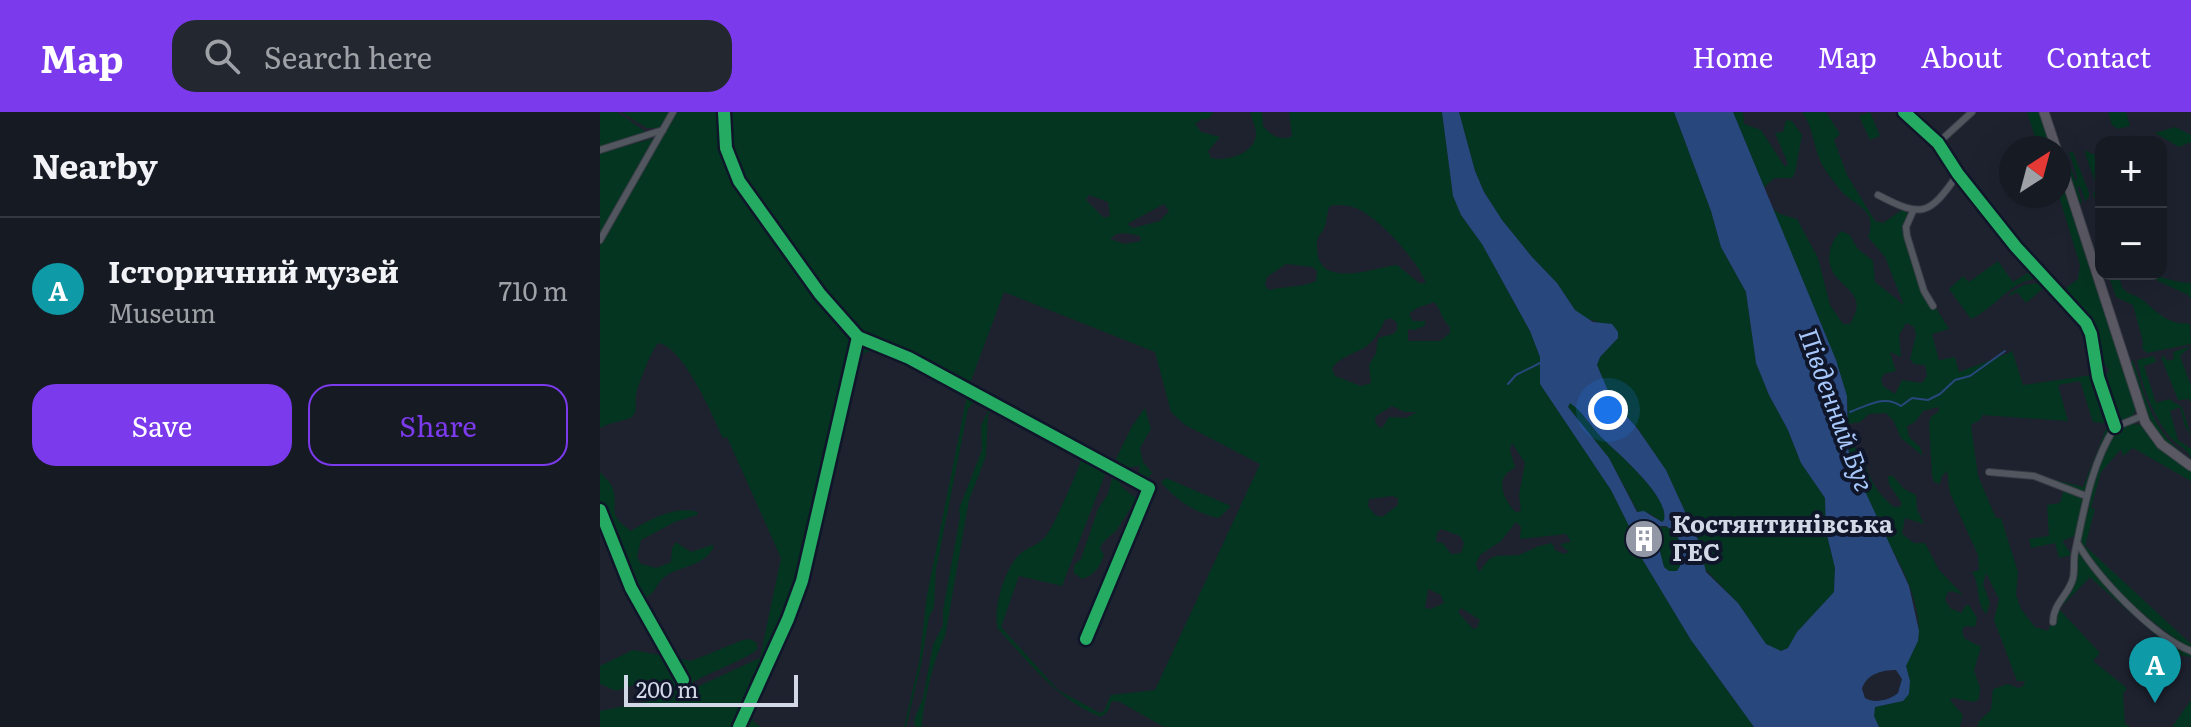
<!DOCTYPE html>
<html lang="en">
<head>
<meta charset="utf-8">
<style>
	:root { --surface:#161a23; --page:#232730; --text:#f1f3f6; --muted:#9ea1a6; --line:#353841; --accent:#7c3aed }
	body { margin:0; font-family:Literata,serif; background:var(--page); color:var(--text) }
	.controls { position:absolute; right:24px; top:24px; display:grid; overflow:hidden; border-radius:16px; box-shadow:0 8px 32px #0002 }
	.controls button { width:72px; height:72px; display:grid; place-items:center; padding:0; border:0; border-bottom:2px solid var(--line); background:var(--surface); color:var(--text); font:40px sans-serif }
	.compass { position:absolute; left:1399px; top:24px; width:72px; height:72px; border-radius:50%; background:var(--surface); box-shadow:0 8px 32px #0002; rotate:36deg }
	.scale { position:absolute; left:24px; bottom:20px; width:174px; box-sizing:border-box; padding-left:8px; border:4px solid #d2d8e6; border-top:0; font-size:22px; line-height:28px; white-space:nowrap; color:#d2d8e6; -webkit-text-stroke:6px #0f162a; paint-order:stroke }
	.you { position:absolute; left:1008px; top:298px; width:28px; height:28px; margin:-20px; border:6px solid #fff; border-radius:50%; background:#1a73e8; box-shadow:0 0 0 12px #1a73e833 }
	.badge { display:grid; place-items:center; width:52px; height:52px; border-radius:50%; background:var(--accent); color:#fff; font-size:26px; font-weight:700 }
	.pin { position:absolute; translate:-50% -66px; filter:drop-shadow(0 2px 4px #0008) }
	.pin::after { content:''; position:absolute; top:42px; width:28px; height:24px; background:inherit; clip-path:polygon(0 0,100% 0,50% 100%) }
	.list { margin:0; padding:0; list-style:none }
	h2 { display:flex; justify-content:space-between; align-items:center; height:104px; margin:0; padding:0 32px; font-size:34px }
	h2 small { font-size:26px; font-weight:400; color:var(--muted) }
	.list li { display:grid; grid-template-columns:52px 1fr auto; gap:24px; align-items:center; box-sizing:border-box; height:144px; padding:0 32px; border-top:2px solid var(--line) }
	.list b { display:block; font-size:30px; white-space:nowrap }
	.list p { margin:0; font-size:26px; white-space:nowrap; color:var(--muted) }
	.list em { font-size:26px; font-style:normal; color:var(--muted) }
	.actions { display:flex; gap:16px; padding:24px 32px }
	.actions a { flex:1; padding:18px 0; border:2px solid var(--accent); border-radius:24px; text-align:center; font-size:28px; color:var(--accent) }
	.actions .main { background:var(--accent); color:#fff }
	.icon { flex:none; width:44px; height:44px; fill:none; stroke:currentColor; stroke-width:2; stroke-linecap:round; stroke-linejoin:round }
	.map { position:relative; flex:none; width:1591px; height:615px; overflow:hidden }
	header { display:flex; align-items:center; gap:48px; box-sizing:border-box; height:112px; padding:0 40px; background:var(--accent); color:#fff }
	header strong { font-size:38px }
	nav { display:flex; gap:44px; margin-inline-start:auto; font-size:28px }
	.search { width:560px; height:72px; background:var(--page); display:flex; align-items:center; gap:20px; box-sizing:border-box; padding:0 28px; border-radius:24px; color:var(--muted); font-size:30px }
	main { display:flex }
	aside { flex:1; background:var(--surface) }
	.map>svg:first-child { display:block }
</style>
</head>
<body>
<header>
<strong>Map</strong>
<div class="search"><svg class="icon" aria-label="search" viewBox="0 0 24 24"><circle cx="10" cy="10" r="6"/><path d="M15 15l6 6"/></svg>Search here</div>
<nav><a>Home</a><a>Map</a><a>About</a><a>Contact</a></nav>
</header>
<main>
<aside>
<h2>Nearby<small></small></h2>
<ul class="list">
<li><span class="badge" style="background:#0f9aa8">A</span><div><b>Історичний музей</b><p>Museum</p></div><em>710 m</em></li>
</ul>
<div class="actions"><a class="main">Save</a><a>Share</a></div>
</aside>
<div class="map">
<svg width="1591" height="615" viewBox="0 0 1591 615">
	<rect width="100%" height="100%" fill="#1e222f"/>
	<g fill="#043520" fill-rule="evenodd">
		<polygon points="0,0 17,0 46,20 0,35"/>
		<polygon points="21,0 71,0 61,16 47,16"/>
		<path d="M77 0H122L126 53 139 74 249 221 252 237 199 466 184 510 144 598 133 615H0V599L59 587V573L54 566 16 579 0 572V554L33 538 91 549 143 528 150 527 157 531V538C137 553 87 566 77 584L160 546 181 446 127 325 123 326C112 303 84 235 58 231 53 235 37 275 36 283 35 291 38 302 30 306 21 310 10 310 0 316V41L55 26 48 49Z"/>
		<path d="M128 0H614L608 7H602L595 12 601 20 620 25 608 39 611 46C627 50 658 41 656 19 655 13 651 6 650 0H662L663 14C671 23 681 30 692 24L689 0H842L853 84 861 103 882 132 930 219 940 245V272L1011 378 1031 418 1041 445 1091 528 1154 615H564L520 590 512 589 507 600 501 605C456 587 430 551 398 517 392 498 405 455 420 442 428 435 439 433 446 424 453 415 480 356 482 344L465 331 392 298 388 302 386 344 369 388 345 525C335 541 322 596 322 615H315L314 608 323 586 333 533 343 513V498L360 405 359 397 382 338 381 314 390 294 381 288 374 290 368 297 336 458 334 495 329 505 321 553 306 615H304L319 551 327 483 366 288 360 280 273 238 257 244 253 252 197 495 152 600 153 609 161 615H139L197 489 256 226 133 54 129 38ZM489 83 508 90 510 104 504 106 486 88ZM564 92 569 99 560 109 533 116 527 112ZM734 93C742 93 750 93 758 97 781 108 817 148 826 171H819L797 153C772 156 714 180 717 131 717 123 723 121 725 114 727 108 727 101 729 95ZM526 121 540 124 541 129 525 132 510 127 516 122ZM686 152 712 155 717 159 716 169C700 176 685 174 669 178L665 173 667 165ZM404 180 555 240 571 300 585 313 660 352 555 578 511 583 504 599 500 601 458 578 401 515 419 464 462 474 509 352 369 274ZM834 190C842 198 840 206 850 215V221L840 229H808V217L814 218 824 214 826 209H813L809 202 817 196ZM791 206 797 211V218L793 222 778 226 776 241 769 253 771 271 761 274 735 264 732 256C741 245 748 244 760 238 772 233 780 219 785 208ZM792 294 805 300H817L806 306 789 305 783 315 779 316 775 310 776 304ZM912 331 925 351 919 383 921 399 916 400C908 394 897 374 905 364 907 360 912 358 915 355L910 338ZM792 384 798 386V393L782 405 775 403 768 394 769 387ZM916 410 921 415 920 427 966 422 971 430 960 432 969 440 964 442 955 438 952 431 939 434 919 443 896 444 889 447 879 460 876 452 880 443 901 429ZM841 417 860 424 864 431 861 441 851 442 843 431 836 430 837 421ZM828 477 841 483 844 491 831 497 825 496ZM861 496 880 508 877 516 873 517 858 500Z"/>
		<polygon points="859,0 1074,0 1111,99 1121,135 1146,180 1156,251 1169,283 1188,318 1201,351 1225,386 1226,419 1235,456 1234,481 1197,520 1189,535 1181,539 1174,538 1166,532 1138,491 1103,455 1098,428 1066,358 1037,316 1012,288 999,261 997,253 1000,245 1018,226 998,210 982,205 975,198 957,171 932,145 902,108 884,80 875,59"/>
		<polygon points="1133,0 1143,0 1144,12 1161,18 1185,55 1188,52 1175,21 1183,20 1186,8 1192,9 1202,23 1195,61 1192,66 1175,66 1164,75"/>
		<path d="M1202 0H1226L1240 22 1234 28 1247 63 1275 109 1283 111 1302 98 1308 101 1305 112 1321 172 1349 217 1332 222 1339 248 1355 245 1359 260 1409 241 1412 238 1423 273 1492 263 1499 270 1512 315 1487 377 1482 381 1444 365 1483 375 1508 312 1493 310 1480 269 1458 273 1468 309 1382 303 1381 307 1371 313 1378 364 1396 406H1401L1418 460 1416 483 1421 497 1435 515 1448 519 1455 501 1471 477 1478 436C1504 481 1547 514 1591 540V545L1573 542 1559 534 1562 529 1490 465 1459 497 1500 541 1493 549 1527 576 1523 582 1525 612 1531 615H1377L1379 609 1391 598 1393 577 1408 572 1418 576 1423 574 1425 569H1417L1394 508 1399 487 1386 461 1383 472 1390 491 1386 502C1375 489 1381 474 1372 460L1379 458 1378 443 1350 381 1347 359 1342 364 1340 372 1334 370 1332 364 1329 311 1331 305 1339 299 1338 295 1323 299 1315 310 1307 314 1309 325 1320 335 1323 344 1301 326 1293 308 1286 301 1269 302 1260 310 1248 312 1247 284 1236 248 1173 97 1180 102 1197 107 1218 146 1230 193 1243 212H1250C1264 188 1254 183 1238 167 1224 152 1228 132 1241 119L1250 123 1257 136 1273 149 1275 170 1304 193 1285 145 1268 125C1278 98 1257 95 1242 80 1237 74 1231 66 1226 59 1213 41 1215 17 1202 0ZM1306 211 1314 215 1316 223 1310 247 1314 252 1325 253 1327 264 1322 271 1302 268 1295 282 1283 274 1281 267 1284 262 1296 259 1290 240 1301 245 1299 223Z"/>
		<polygon points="1270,0 1280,24 1270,28 1259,4"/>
		<polygon points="1427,0 1441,0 1442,11 1452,36 1419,36 1435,25"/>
		<polygon points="1508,0 1526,0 1530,14 1518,17 1512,13"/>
		<polygon points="1575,15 1591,23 1591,30 1579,35 1555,21"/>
		<polygon points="1344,36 1463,178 1478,167 1480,153 1459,84 1459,54 1535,291 1536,297 1532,305 1522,308 1514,304 1503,268 1509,258 1500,246 1493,220 1486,208 1427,147 1364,66"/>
		<polygon points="1484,38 1501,46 1501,87 1494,86 1493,81 1497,76"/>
		<polygon points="1469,40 1473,40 1489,81 1489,85 1485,89 1481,76 1477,74 1482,90 1480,92 1462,43 1466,42 1476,70 1477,65"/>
		<path d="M1407 129 1437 165C1431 169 1425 168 1419 172 1400 183 1392 197 1371 207L1349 177 1363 164 1369 170 1398 149 1413 170 1429 160Z"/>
		<path d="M1508 162H1520C1520 166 1520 170 1522 175 1527 183 1537 183 1544 189 1554 198 1571 214 1587 211L1590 213 1591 232 1547 241 1542 236 1543 230 1533 193 1516 185Z"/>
		<path d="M1543 162C1560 162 1572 171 1591 171V187L1588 183Z"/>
		<polygon points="1446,170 1481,208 1488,220 1487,222 1446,174 1426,191 1417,180 1410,184 1409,182 1423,173"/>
		<polygon points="1591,234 1580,244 1591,274 1591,291 1589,287 1578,288 1561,245 1564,244 1567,249 1574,247 1573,240"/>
		<path d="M1554 244 1556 250 1544 254 1556 291 1569 287 1582 295 1591 324 1585 314 1580 295 1570 299 1578 328 1591 337V347C1588 336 1577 334 1570 325 1553 304 1542 274 1537 248Z"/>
		<path d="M1533 248C1544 281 1552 318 1582 340L1578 341 1557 323 1548 309 1530 252Z"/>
		<path d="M970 290C982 299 989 313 1000 324 1016 340 1070 384 1064 408L1062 410 1049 401 1038 400 1009 346 968 295Z"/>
		<polygon points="545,296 551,317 540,336 543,350 552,361 545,369 538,361 540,354 523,356 516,347 532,314"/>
		<path d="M1531 312 1542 313 1591 357V369L1533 336 1523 344 1521 337 1501 360 1491 396 1495 397 1485 434 1591 532V537C1567 523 1486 459 1481 432 1478 412 1493 373 1500 354 1505 338 1513 315 1531 312Z"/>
		<path d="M1248 331C1263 337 1265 356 1272 369 1278 380 1285 388 1294 395H1299L1302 392 1289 372 1288 364H1293L1304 377 1316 383 1317 397 1324 412 1305 406 1302 422 1314 431H1325L1339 458 1363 483 1352 479 1347 481 1345 488 1350 496 1361 501 1366 493H1369L1377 506 1375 515 1365 514 1362 518 1364 526 1381 535 1374 558 1380 576 1379 587 1374 590 1353 586 1350 588 1363 603 1360 615H1279C1275 609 1272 602 1275 595L1303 589 1310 569 1306 554C1309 542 1319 532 1319 520 1319 454 1252 393 1248 331Z"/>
		<path d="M514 359 519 363 521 374 536 386C531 396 524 407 518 416 513 424 504 426 500 436L504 443C500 455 495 463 482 467L474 461V453L481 447 498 397 508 382Z"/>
		<path d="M0 360C4 365 11 370 13 377 19 400 5 400 31 419 49 407 77 393 98 400L97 403 75 410 41 428 37 445 41 452 56 456 71 450 72 436 76 430 91 440 112 433 114 434C106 454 82 453 66 464 56 470 56 483 44 486L26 453 15 419 0 388Z"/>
		<path d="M566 366 631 394 619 406C596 402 576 388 561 370Z"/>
		<polygon points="1464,377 1484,385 1477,423 1462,429 1472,443 1459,446 1455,431 1431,436 1429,427 1449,424 1447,393 1460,391"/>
		<path d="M1057 414 1070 416C1082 426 1088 446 1077 459H1069L1064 455 1054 417Z"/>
		<polygon points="1591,588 1591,615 1572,615"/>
	</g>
	<path fill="#28487d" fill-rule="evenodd" d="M842 0H859L875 59 884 80 902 108 932 145 957 171 975 198 993 210 1012 212 1018 220V226L1000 245 997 253 1012 288 1037 316 1066 358 1098 428 1106 460 1138 491 1166 532 1181 539 1188 536 1197 520 1234 480 1235 456 1226 419 1225 386 1201 351 1188 318 1169 283 1156 251 1146 180 1121 135 1111 99 1074 0H1133L1236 248 1247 284 1248 336 1251 349 1309 474 1319 519 1318 529 1306 554 1310 569 1309 582 1303 589 1275 595 1274 604 1279 615H1154L1091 528 1041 445 1031 418 1011 378 940 272V245L930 219 882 132 861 103 853 84ZM970 291C982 299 990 313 1000 324 1016 340 1070 384 1064 408L1062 410 1044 399 1037 400 1009 346 968 295ZM1066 414C1082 423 1088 444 1077 459H1069L1064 455 1054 417 1057 414ZM1296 558 1302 567 1298 581C1290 588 1274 592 1265 586L1262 577C1266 562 1282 558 1296 558Z"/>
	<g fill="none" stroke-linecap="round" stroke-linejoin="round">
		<g stroke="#28487d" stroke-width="2">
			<polyline points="908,272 916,263 940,251"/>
			<path d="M1250 300C1267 294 1284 282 1301 294L1312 286 1328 288 1340 282 1355 268 1370 264 1405 239"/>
		</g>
		<g stroke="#3a3d48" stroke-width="8">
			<g id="street">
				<polyline points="1304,0 1338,31 1358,62 1416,135 1486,211 1491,222 1498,265 1515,315"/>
				<polyline points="1338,31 1372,0"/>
				<polyline points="0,38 63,18"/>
				<path d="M1278 83C1322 106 1329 104 1358 62"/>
				<polyline points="1313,99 1306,115 1307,124 1324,179 1333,194"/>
				<polyline points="0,128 73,0"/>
				<polyline points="258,225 309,246 549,376 486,527"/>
				<polyline points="1389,360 1434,364 1486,384"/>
				<polyline points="0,398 31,476 83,568"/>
				<path d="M1478 432C1498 466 1554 525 1591 539"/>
				<path d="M1453 510C1453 491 1469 483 1473 466 1475 457 1473 449 1475 440 1484 398 1491 352 1515 315L1542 304"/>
			</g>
		</g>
		<g stroke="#3a3d48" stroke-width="11">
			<g id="secondary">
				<polyline points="124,0 126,36 139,69 220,182 258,225 202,469 188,507 139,615"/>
				<polyline points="1444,0 1456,36"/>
				<polyline points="1459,45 1545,310 1561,332 1591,354"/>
			</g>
		</g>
		<use href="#street" stroke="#52565f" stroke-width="6"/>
		<use href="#secondary" stroke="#5a5963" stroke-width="9"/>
		<g stroke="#0f162a" stroke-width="17">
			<g id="cycleway">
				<polyline points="124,0 126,36 139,69 220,182 258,225 309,246 549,376 486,527"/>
				<polyline points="1304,0 1338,31 1358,62 1416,135 1486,211 1491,222 1498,265 1515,315"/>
				<polyline points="0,398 31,476 83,568"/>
				<polyline points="139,615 188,507 202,469 258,225"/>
			</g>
		</g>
		<use href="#cycleway" stroke="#26ab63" stroke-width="12"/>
	</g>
	<defs>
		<g id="building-disc" transform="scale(2)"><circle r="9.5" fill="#9398a6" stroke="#0f162a"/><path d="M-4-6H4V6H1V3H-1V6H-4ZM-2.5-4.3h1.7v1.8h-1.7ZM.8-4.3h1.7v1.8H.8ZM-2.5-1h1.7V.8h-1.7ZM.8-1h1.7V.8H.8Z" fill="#fff"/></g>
	</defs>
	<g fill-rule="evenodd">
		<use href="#building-disc" x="1044" y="427"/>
	</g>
	<g text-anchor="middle" stroke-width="8" stroke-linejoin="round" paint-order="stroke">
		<g font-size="24" font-weight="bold" fill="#d2d8e6" stroke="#0f162a" text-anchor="start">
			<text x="1072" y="421">Костянтинівська<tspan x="1072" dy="28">ГЕС</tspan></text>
		</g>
		<g font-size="26" font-style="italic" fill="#a7c7fa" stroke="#0f162a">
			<text transform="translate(1236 298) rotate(70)" y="9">Південний Буг</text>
		</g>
	</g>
</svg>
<div class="controls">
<button>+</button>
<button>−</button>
</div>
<svg class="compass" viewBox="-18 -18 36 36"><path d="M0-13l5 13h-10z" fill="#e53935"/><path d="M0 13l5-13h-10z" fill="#9ea1a6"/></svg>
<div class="scale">200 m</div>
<div class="you"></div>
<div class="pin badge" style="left:1555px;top:591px;background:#0f9aa8">A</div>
</div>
</main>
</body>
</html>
